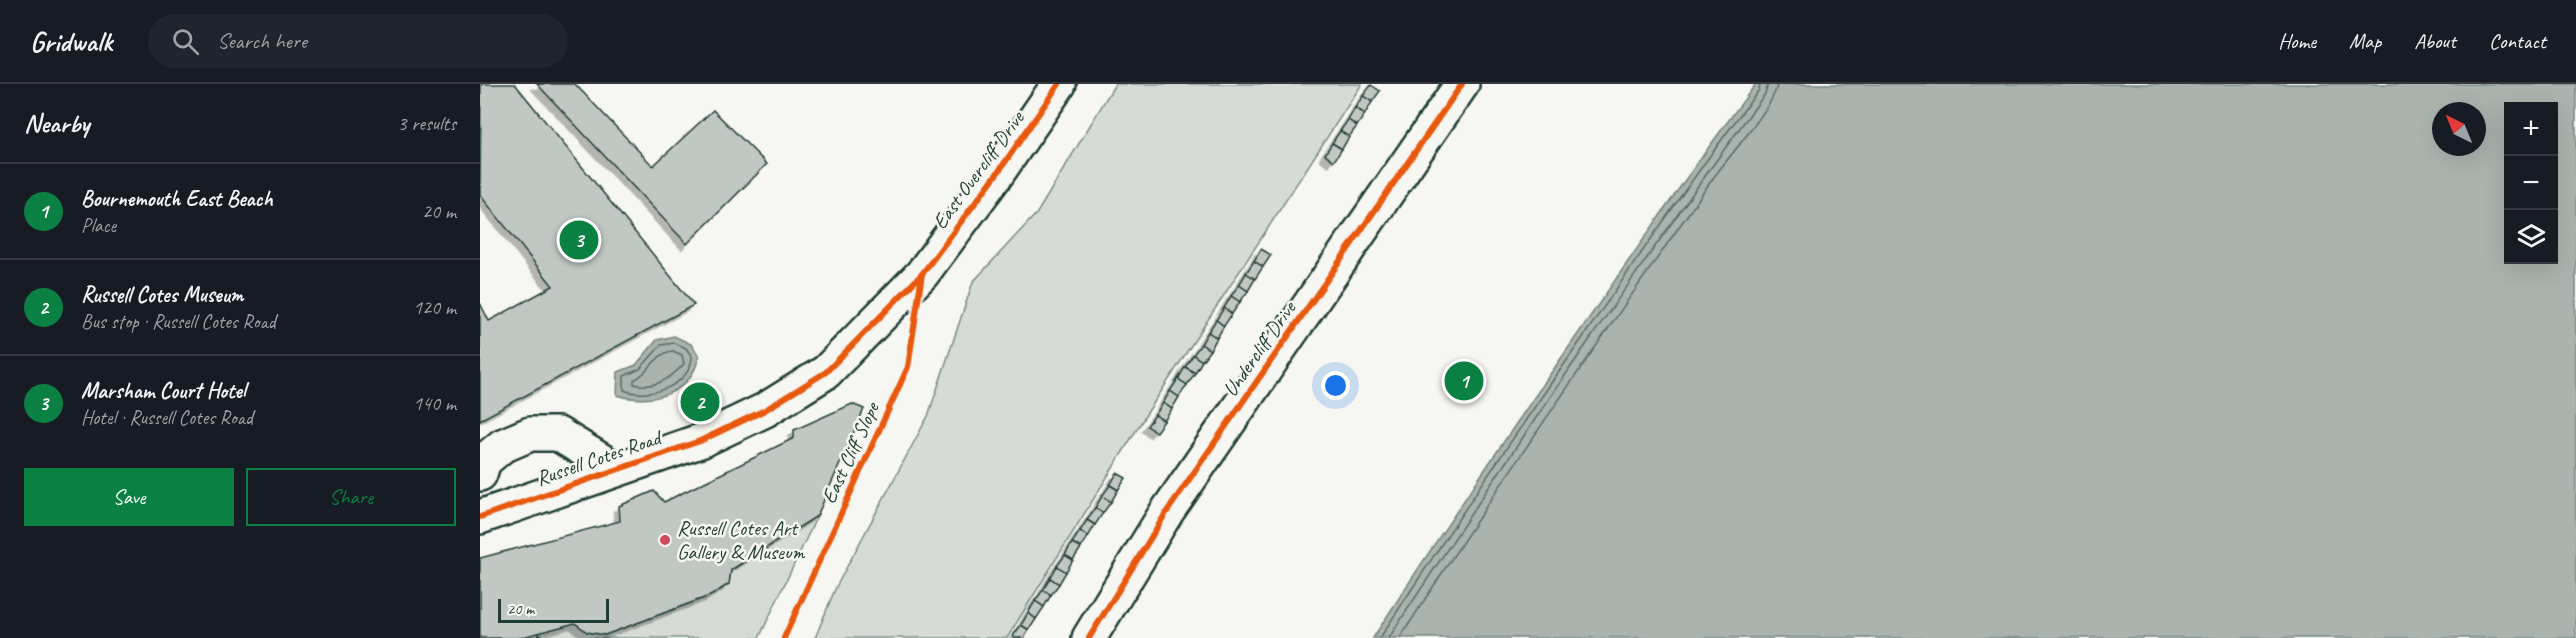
<!DOCTYPE html>
<html lang="en">
<head>
<meta charset="utf-8">
<style>
	:root { --surface:#171b24; --page:#20242c; --text:#f1f3f6; --muted:#9ea1a6; --line:#363941; --accent:#0b8043 }
	body { margin:0; font-family:Caveat,sans-serif; background:var(--page); color:var(--text) }
	.controls { position:absolute; right:18px; top:18px; display:grid; overflow:hidden; border-radius:0px; box-shadow:0 6px 24px #0002 }
	.controls button { width:54px; height:54px; display:grid; place-items:center; padding:0; border:0; border-bottom:2px solid var(--line); background:var(--surface); color:var(--text); font:30px sans-serif }
	.compass { position:absolute; left:1952px; top:18px; width:54px; height:54px; border-radius:50%; background:var(--surface); box-shadow:0 6px 24px #0002; rotate:317deg }
	.scale { position:absolute; left:18px; bottom:15px; width:111px; box-sizing:border-box; padding-left:6px; border:3px solid #1f3d34; border-top:0; font-size:16px; line-height:21px; white-space:nowrap; color:#1f3d34; -webkit-text-stroke:4px #f6f6f2; paint-order:stroke }
	.you { position:absolute; left:856px; top:302px; width:21px; height:21px; margin:-15px; border:4px solid #fff; border-radius:50%; background:#1a73e8; box-shadow:0 0 0 9px #1a73e833 }
	.badge { display:grid; place-items:center; width:39px; height:39px; border-radius:50%; background:var(--accent); color:#fff; font-size:20px; font-weight:700 }
	.pin { position:absolute; translate:-50% -50%; border:3px solid #fff; box-shadow:0 2px 6px #0006 }
	.list { margin:0; padding:0; list-style:none }
	h2 { display:flex; justify-content:space-between; align-items:center; height:78px; margin:0; padding:0 24px; font-size:26px }
	h2 small { font-size:20px; font-weight:400; color:var(--muted) }
	.list li { display:grid; grid-template-columns:39px 1fr auto; gap:18px; align-items:center; box-sizing:border-box; height:96px; padding:0 24px; border-top:2px solid var(--line) }
	.list b { display:block; font-size:22px; white-space:nowrap }
	.list p { margin:0; font-size:20px; white-space:nowrap; color:var(--muted) }
	.list em { font-size:20px; font-style:normal; color:var(--muted) }
	.actions { display:flex; gap:12px; padding:18px 24px }
	.actions a { flex:1; padding:14px 0; border:2px solid var(--accent); border-radius:0px; text-align:center; font-size:21px; color:var(--accent) }
	.actions .main { background:var(--accent); color:#fff }
	.icon { flex:none; width:33px; height:33px; fill:none; stroke:currentColor; stroke-width:2; stroke-linecap:round; stroke-linejoin:round }
	.map { position:relative; flex:none; width:2096px; height:554px; overflow:hidden }
	header { display:flex; align-items:center; gap:36px; box-sizing:border-box; height:84px; padding:0 30px; background:var(--surface); border-bottom:2px solid var(--line) }
	header strong { font-size:28px }
	nav { display:flex; gap:33px; margin-inline-start:auto; font-size:21px }
	.search { width:420px; height:54px; background:var(--page); display:flex; align-items:center; gap:15px; box-sizing:border-box; padding:0 21px; border-radius:33px; color:var(--muted); font-size:22px }
	main { display:flex }
	aside { flex:1; background:var(--surface) }
	.map>svg:first-child { display:block }
</style>
</head>
<body>
<header>
<strong>Gridwalk</strong>
<div class="search"><svg class="icon" aria-label="search" viewBox="0 0 24 24"><circle cx="10" cy="10" r="6"/><path d="M15 15l6 6"/></svg>Search here</div>
<nav><a>Home</a><a>Map</a><a>About</a><a>Contact</a></nav>
</header>
<main>
<aside>
<h2>Nearby<small>3 results</small></h2>
<ul class="list">
<li><span class="badge">1</span><div><b>Bournemouth East Beach</b><p>Place</p></div><em>20 m</em></li>
<li><span class="badge">2</span><div><b>Russell Cotes Museum</b><p>Bus stop · Russell Cotes Road</p></div><em>120 m</em></li>
<li><span class="badge">3</span><div><b>Marsham Court Hotel</b><p>Hotel · Russell Cotes Road</p></div><em>140 m</em></li>
</ul>
<div class="actions"><a class="main">Save</a><a>Share</a></div>
</aside>
<div class="map">
<svg width="2096" height="554" viewBox="0 0 2096 554">
	<defs>
		<filter id="shadow"><feDropShadow dx="-5.5" dy="5.5" stdDeviation="0" flood-color="#0004"/></filter>
	</defs>
	<rect width="100%" height="100%" fill="#f6f6f2"/>
	<filter id="ink" filterUnits="userSpaceOnUse"><feTurbulence type="fractalNoise" baseFrequency=".0167" numOctaves="2"/><feDisplacementMap in="SourceGraphic" scale="12" xChannelSelector="R" yChannelSelector="G"/><feConvolveMatrix kernelMatrix="1 2 1 2 8 2 1 2 1" color-interpolation-filters="sRGB"/></filter>
	<g filter="url(#ink)">
		<g fill="#d6dbd6" stroke="#7a8c85" stroke-width="1.5">
			<polygon points="635,0 882,0 667,329 527,554 335,554 356,503 448,332 493,198 557,129"/>
			<polygon points="337,432 279,554 38,554 95,539 107,548 125,551 232,511 249,500 251,486"/>
		</g>
		<g fill="#aab3ae" stroke="#72847d" stroke-width="1.5" fill-rule="evenodd">
			<path d="M1276 0H2096V554H893C962 447 1034 342 1107 237 1162 157 1217 77 1276 0ZM2028 22H2074V176H2028ZM1961 27H1997V63H1961Z"/>
			<path d="M194 252 211 260 219 272C211 311 171 321 137 311L138 288 156 281 177 256Z"/>
		</g>
		<g fill="none" stroke-linecap="round" stroke-linejoin="round">
			<g stroke="#576c65" stroke-width="1.5">
				<path d="M194 259 206 264 212 273C211 302 168 316 144 306V292L160 285 181 261Z"/>
				<path d="M193 267 202 271 204 280C190 295 175 305 154 300V296C169 289 177 268 193 267Z"/>
				<path d="M900 554C967 450 1037 348 1108 246 1164 165 1219 84 1279 6L1280 0"/>
				<path d="M909 554C974 453 1042 354 1110 255 1168 173 1225 90 1285 10L1288 0"/>
				<path d="M920 554C1019 399 1126 248 1231 97 1245 77 1296 20 1297 0"/>
			</g>
		</g>
		<g fill="#c1c8c3" stroke="#1f3d34" stroke-width="1.5" filter="url(#shadow)">
			<polygon points="1,0 35,0 214,221 0,336 0,219 9,237 73,202 0,111"/>
			<polygon points="57,0 95,0 173,82 233,26 287,80 207,160"/>
			<polygon points="891,1 900,7 892,18 883,12"/>
			<polygon points="883,12 892,18 885,30 875,24"/>
			<polygon points="875,24 885,30 877,42 868,36"/>
			<polygon points="868,36 877,42 869,53 860,47"/>
			<polygon points="860,47 869,53 862,65 852,59"/>
			<polygon points="852,59 862,65 854,77 845,70"/>
			<polygon points="781,165 791,171 783,183 774,177"/>
			<polygon points="774,177 783,183 775,195 766,189"/>
			<polygon points="766,189 775,195 768,207 759,201"/>
			<polygon points="759,201 768,207 760,218 751,212"/>
			<polygon points="751,212 760,218 752,230 744,224"/>
			<polygon points="744,224 752,230 744,242 736,236"/>
			<polygon points="736,236 744,242 737,254 728,248"/>
			<polygon points="728,248 737,254 730,266 721,260"/>
			<polygon points="721,260 730,266 722,277 713,271"/>
			<polygon points="713,271 722,277 715,289 705,283"/>
			<polygon points="705,283 715,289 707,301 698,295"/>
			<polygon points="698,295 707,301 699,313 690,307"/>
			<polygon points="690,307 699,313 692,325 683,319"/>
			<polygon points="683,319 692,325 684,337 675,331"/>
			<polygon points="372,320 384,325 337,432 251,486 249,500 232,511 125,551 107,548 95,539 39,554 0,554 0,474 140,437 139,422 174,407 184,418 314,354 314,346"/>
			<polygon points="675,331 684,337 676,348 667,342"/>
			<polygon points="637,389 646,394 638,406 630,401"/>
			<polygon points="630,401 638,406 631,418 622,412"/>
			<polygon points="622,412 631,418 623,429 615,424"/>
			<polygon points="615,424 623,429 615,441 607,436"/>
			<polygon points="607,436 615,441 608,453 600,447"/>
			<polygon points="600,447 608,453 601,464 592,459"/>
			<polygon points="592,459 601,464 593,476 585,471"/>
			<polygon points="585,471 593,476 586,488 577,482"/>
			<polygon points="577,482 586,488 579,500 570,494"/>
			<polygon points="570,494 579,500 571,511 563,506"/>
			<polygon points="563,506 571,511 564,523 555,517"/>
			<polygon points="555,517 564,523 556,535 548,529"/>
			<polygon points="548,529 556,535 549,546 541,541"/>
			<polygon points="541,541 549,546 544,554 535,554 533,552"/>
		</g>
		<g fill="none" stroke-linecap="round" stroke-linejoin="round">
			<g stroke="#1f3d34" stroke-width="38">
				<g id="minor">
					<polyline points="0,390 4,377 22,362 50,350 78,350 135,385"/>
					<polyline points="0,433 220,357 285,326 346,288 442,190 519,87 579,0"/>
					<polyline points="609,554 686,429 982,0"/>
				</g>
			</g>
			<polyline stroke="#1f3d34" stroke-width="4" stroke-dasharray="4.5 4.5" stroke-linecap="butt" points="59,554 62,548"/>
			<use href="#minor" stroke="#f6f6f2" stroke-width="33"/>
			<g stroke="#f6f6f2" stroke-width="10">
				<g id="cycleway">
					<polyline points="0,433 220,357 285,326 346,288 442,190 519,87 579,0"/>
					<polyline points="304,554 428,283 442,190"/>
					<polyline points="609,554 686,429 982,0"/>
				</g>
			</g>
			<use href="#cycleway" stroke="#e8590c" stroke-width="6"/>
		</g>
	</g>
	<circle fill="#d1495b" stroke="#f6f6f2" stroke-width="2" cx="185" cy="456" r="6"/>
	<g text-anchor="middle" stroke-width="5" stroke-linejoin="round" paint-order="stroke">
		<g font-size="21" fill="#1f3d34" stroke="#f6f6f2">
			<text transform="translate(498 86) rotate(-54)" y="7">East Overcliff Drive</text>
			<text transform="translate(779 265) rotate(-55)" y="7">Undercliff Drive</text>
			<text transform="translate(370 369) rotate(-65)" y="7">East Cliff Slope</text>
			<text transform="translate(118 374) rotate(-19)" y="7">Russell Cotes Road</text>
		</g>
		<g font-size="21" fill="#1f3d34" stroke="#f6f6f2" text-anchor="start">
			<text x="197" y="451">Russell Cotes Art<tspan x="197" dy="24">Gallery &amp; Museum</tspan></text>
		</g>
	</g>
</svg>
<div class="controls">
<button>+</button>
<button>−</button>
<button><svg class="icon" aria-label="layers" viewBox="0 0 24 24"><path d="M12 4l9 5-9 5-9-5zM3 14l9 5 9-5"/></svg></button>
</div>
<svg class="compass" viewBox="-18 -18 36 36"><path d="M0-13l5 13h-10z" fill="#e53935"/><path d="M0 13l5-13h-10z" fill="#9ea1a6"/></svg>
<div class="scale">20 m</div>
<div class="you"></div>
<div class="pin badge" style="left:984px;top:297px">1</div>
<div class="pin badge" style="left:220px;top:318px">2</div>
<div class="pin badge" style="left:99px;top:156px">3</div>
</div>
</main>
</body>
</html>
